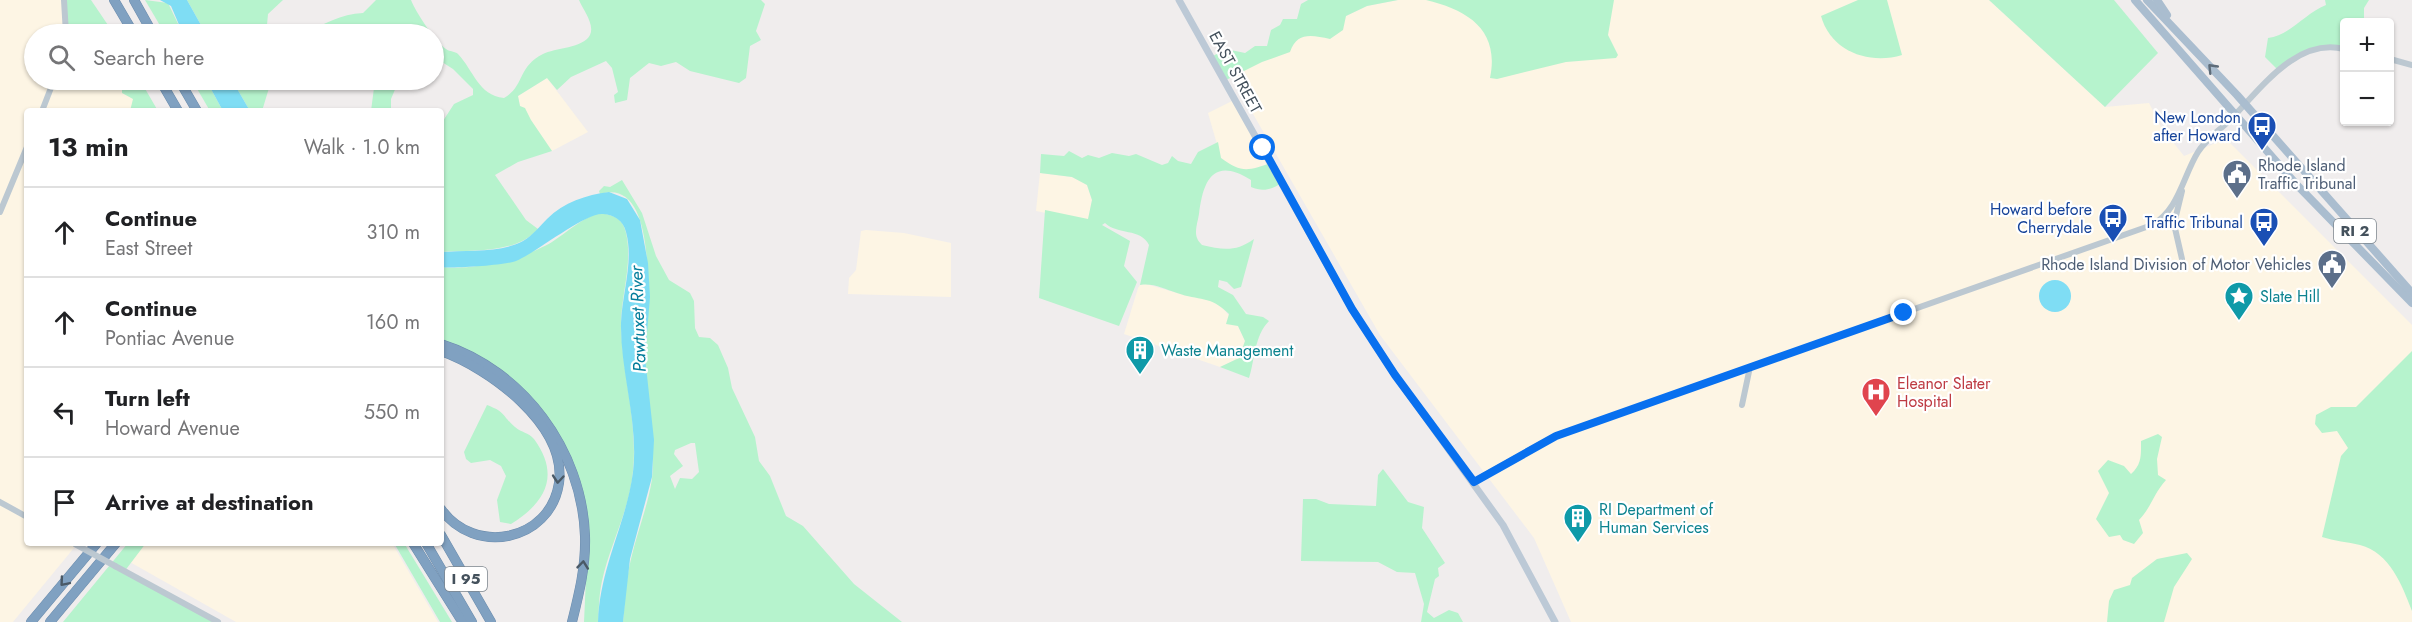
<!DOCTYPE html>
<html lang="en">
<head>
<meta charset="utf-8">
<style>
	:root { --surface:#fff; --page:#f2f2f2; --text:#202124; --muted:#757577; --line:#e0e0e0 }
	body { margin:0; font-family:Jost,sans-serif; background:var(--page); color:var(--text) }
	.controls { position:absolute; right:18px; top:18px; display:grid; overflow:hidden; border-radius:6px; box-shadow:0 2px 4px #0004 }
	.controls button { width:54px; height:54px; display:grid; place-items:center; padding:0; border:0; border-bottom:2px solid var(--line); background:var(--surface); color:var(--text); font:30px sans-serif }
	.stop { position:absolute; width:18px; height:18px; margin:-14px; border:4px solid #0870ef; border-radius:50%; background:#fff }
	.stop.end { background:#0870ef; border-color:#fff; box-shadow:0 2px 6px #0008 }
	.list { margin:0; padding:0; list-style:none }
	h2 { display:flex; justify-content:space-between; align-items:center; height:78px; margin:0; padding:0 24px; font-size:26px }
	h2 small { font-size:20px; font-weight:400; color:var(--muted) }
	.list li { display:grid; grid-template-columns:39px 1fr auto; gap:18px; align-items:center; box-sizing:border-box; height:90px; padding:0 24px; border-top:2px solid var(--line) }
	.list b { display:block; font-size:22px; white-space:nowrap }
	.list p { margin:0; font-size:20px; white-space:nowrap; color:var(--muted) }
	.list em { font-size:20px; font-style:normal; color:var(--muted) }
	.icon { flex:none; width:33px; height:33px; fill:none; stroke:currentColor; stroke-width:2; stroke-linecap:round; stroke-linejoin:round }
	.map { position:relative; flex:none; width:2412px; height:622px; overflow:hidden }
	.search { position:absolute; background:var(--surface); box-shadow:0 2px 4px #0004; left:24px; top:24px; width:420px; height:66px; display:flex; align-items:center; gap:15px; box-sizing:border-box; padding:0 21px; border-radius:33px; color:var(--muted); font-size:22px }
	.panel { position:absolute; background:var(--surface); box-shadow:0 2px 4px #0004; left:24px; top:108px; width:420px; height:438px; border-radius:6px }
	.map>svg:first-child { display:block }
</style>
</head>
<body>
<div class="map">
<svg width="2412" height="622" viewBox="0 0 2412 622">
	<rect width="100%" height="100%" fill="#f0eded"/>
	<g fill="#fdf5e4">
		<polygon points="0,0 89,0 105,34 34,34 34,80 126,80 140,111 27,111 27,543 78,543 13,622 0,622"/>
		<polygon points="1398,0 1989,0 2105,107 2149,103 2161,127 2184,156 2226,139 2412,325 2412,622 1571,622 1534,538 1380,335 1229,72 1367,6"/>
		<polygon points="547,78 588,132 552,151 520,106 518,96"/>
		<polygon points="1236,99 1271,163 1247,171 1233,167 1221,158 1208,113"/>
		<polygon points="1040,173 1072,177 1087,185 1092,200 1088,221 1036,211"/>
		<polygon points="866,230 904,233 951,243 951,297 848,294 849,278 856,270 861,231"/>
		<polygon points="1146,284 1177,293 1203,297 1219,304 1238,326 1245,341 1239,358 1220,367 1124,334 1138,288 1140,285"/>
		<polygon points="132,543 392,543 438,622 236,622 121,557"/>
	</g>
	<g fill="#b6f3cd" fill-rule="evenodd">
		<polygon points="64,0 91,0 114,34 67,29"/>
		<polygon points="145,0 168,3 183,34 165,34"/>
		<polygon points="187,0 283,0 268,14 267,25 273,34 256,34 247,29 237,34 206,34"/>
		<path d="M376 0H411C415 11 436 43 446 49 450 52 455 51 458 54 474 71 478 95 504 98 525 86 517 67 543 54 554 48 584 48 590 35 595 24 583 10 579 0H761L765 4 756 31 761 40 750 46 746 78 739 83 690 71 676 62 661 66 649 63 630 78 627 100 615 103 614 95 618 92 612 68 606 61 571 77 557 90 547 78 518 96 520 106 525 108 531 120 552 151 518 162 495 175 526 220 538 229C516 254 472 250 441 252V124L454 104 473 95V89L453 69 434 57V34H394L389 26 380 24C368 32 353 25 342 34H305C323 24 341 14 363 13Z"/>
		<path d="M1308 0H1398L1367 6 1346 16 1343 30 1330 39C1311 35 1297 32 1290 52L1262 62 1226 80 1213 56 1226 49 1245 53 1255 46H1267L1271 30 1280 25 1283 19H1297L1301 4Z"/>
		<path d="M1426 0H1614L1608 35 1618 55 1616 58 1566 62 1497 79 1490 78C1500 30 1468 10 1426 0Z"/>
		<path d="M1858 0H1887L1902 55C1870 65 1831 52 1821 16Z"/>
		<polygon points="1989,0 2114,0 2158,53 2105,107"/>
		<path d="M2325 0H2369L2364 8V22H2344V50H2313L2279 71 2265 57 2268 38C2291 35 2305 13 2326 5Z"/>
		<polygon points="112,80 140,80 158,111 130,111 133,99 122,93 122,87 112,83"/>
		<polygon points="192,80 206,80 223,111 210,111"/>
		<polygon points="232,80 246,80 252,85 267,86 269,88 262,111 250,111"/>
		<polygon points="375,80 399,80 391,99 391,111 371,111"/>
		<path d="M1218 142 1221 158C1241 173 1248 171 1271 163L1282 183C1270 190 1263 192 1251 187V180C1213 156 1203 181 1199 214 1197 226 1192 236 1202 245 1223 250 1236 252 1254 239L1241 287 1234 289 1227 282 1219 280 1218 287 1233 295 1246 314 1263 317 1269 321C1254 336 1255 360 1249 378L1220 367 1239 358 1245 341 1238 326 1226 324 1229 314C1210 295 1199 301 1177 293 1164 289 1154 283 1140 285L1149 245C1141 228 1117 235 1105 223L1102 225 1130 241 1124 266 1137 282 1119 326 1039 298 1045 210 1088 219 1092 200 1087 185 1072 177 1040 173 1041 154 1064 156 1069 151 1082 158 1088 155 1099 158 1112 153 1129 156 1136 154 1162 165 1168 163 1172 156 1178 161 1191 164 1198 152Z"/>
		<path d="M622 180 642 213 656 256 669 280 690 293 694 301 695 328 699 337 710 338 718 345 728 368 732 388 755 437 759 461 770 476 786 516 803 526 854 584 902 622H623C625 601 626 579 631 559 637 532 648 506 652 479 656 441 647 404 646 366 644 335 666 174 600 194L599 191 604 186 610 187ZM691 443H695L699 472 692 479 680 478 675 489 670 476 683 466 674 454 675 450Z"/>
		<path d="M599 213C613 215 623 218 626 233 633 263 621 295 621 325 622 373 638 422 633 471 630 509 610 544 602 581 599 594 599 608 598 622H584L588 533 580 483 569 453 548 418 441 341V267C471 271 526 258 552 242 569 231 580 219 599 213Z"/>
		<path d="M2412 351V611C2402 585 2390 553 2360 545 2348 542 2334 541 2322 537L2341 456 2348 448 2337 431 2322 433 2315 424 2316 415 2331 407H2356Z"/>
		<path d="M487 405C506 412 502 416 515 427 522 433 528 432 534 439 561 476 545 503 511 524L500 522 497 500 506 476 501 466 490 460 471 463 466 459 464 452Z"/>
		<path d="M2158 434 2162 437 2157 459 2158 475 2166 480C2154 493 2152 506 2139 520L2143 533 2134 544 2123 540 2120 535 2109 537 2096 519 2109 493 2098 471 2108 460 2124 466 2131 474C2142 464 2141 455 2141 441Z"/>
		<polygon points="1383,469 1408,502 1424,507 1422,528 1445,563 1438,568 1439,576 1435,579 1427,612 1434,618 1449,610 1458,613 1463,622 1421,622 1424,604 1415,573 1397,572 1378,562 1301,561 1303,499 1316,499 1329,504 1376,506 1378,475"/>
		<polygon points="128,543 146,543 124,572 213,622 63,622"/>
		<polygon points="394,543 404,543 452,622 440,622"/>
		<polygon points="2187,553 2192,559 2174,587 2164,622 2107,622 2109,601 2114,590 2130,585 2132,578 2157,559"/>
	</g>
	<g fill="#7fddf4">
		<polygon points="160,0 187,0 206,34 183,34 171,6"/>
		<polygon points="206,80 232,80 250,111 223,111"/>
		<path d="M609 192 627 199 640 220 648 263 650 297 645 357 654 440 652 477 630 559 623 622H598C600 566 626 525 633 472 639 424 620 371 621 323 622 294 634 261 626 232 623 220 614 215 603 214 586 212 537 252 516 261 506 265 453 269 441 267V252C466 250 501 253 523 241 533 235 539 227 547 219 564 202 586 195 609 192Z"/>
		<circle cx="2055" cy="296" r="16"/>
	</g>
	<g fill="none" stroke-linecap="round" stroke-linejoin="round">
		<g stroke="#6b8cad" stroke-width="10">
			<g id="motorway">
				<polyline points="114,0 134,34"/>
				<polyline points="134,0 153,34"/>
				<polyline points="160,80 178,111"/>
				<polyline points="179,80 197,111"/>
				<path d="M441 344C523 370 582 450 585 536 586 566 579 594 572 622"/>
				<path d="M441 351C489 368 567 425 559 483 550 542 474 556 441 509"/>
				<polyline points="441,535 491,622"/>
				<polyline points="413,543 460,618 465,622"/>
				<polyline points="426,543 472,622"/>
				<polyline points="31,622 97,543"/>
				<polyline points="50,622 116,543"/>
			</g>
		</g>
		<g stroke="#bcc8d1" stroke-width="6">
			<polyline points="64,0 66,34"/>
			<polyline points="2390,59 2412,65"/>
			<polyline points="42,111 54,80"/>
			<polyline points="0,212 27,147"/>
			<polyline points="2182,259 2174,224 2182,191"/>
			<polyline points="1742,405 1750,367"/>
			<path d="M1474 481 1555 436 2152 225C2179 210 2183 176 2198 152 2206 139 2219 131 2230 120 2260 90 2296 37 2344 49"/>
			<polyline points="0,502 27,517"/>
			<polyline points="115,566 218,622"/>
		</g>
		<polyline stroke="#bcc9d6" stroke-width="7" points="1179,0 1352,309 1395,375 1503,525 1555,622"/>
		<g stroke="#aabdcf" stroke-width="8">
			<polyline points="2135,0 2295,183 2412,303"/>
			<polyline points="2147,0 2237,95 2412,293"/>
			<polyline points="2157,0 2167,15"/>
		</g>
		<use href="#motorway" stroke="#80a1c1" stroke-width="9"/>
		<polyline stroke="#bcc8d1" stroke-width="6" points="75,544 115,566"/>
	</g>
	<defs><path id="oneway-chevron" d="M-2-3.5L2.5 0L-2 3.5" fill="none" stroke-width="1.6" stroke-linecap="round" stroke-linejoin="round" transform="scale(1.5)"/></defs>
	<use stroke="#5e6c79" href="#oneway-chevron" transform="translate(2212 68) rotate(-134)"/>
	<g stroke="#4a5966">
		<use href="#oneway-chevron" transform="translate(558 479) rotate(95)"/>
		<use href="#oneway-chevron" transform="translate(583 565) rotate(-84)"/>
		<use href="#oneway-chevron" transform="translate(64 582) rotate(130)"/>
	</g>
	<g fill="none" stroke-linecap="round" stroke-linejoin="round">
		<polyline stroke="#0870ef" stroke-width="8" points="1263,148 1352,309 1395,375 1474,482 1556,436 1904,313"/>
	</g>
	<defs>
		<g id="bus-pin" transform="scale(1.5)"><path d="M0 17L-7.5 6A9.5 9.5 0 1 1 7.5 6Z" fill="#1a4fb4" stroke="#fff"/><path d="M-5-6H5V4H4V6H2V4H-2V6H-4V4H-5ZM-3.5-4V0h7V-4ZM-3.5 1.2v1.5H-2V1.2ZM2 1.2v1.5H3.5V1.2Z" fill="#fff"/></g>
		<g id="civic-pin" transform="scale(1.5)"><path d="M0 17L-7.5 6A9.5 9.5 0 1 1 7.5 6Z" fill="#5c6f8a" stroke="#fff"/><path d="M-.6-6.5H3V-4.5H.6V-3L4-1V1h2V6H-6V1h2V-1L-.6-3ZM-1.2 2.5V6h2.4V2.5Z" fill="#fff"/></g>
		<g id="sight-pin" transform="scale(1.5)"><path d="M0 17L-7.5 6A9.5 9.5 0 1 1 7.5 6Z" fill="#0f9aa8" stroke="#fff"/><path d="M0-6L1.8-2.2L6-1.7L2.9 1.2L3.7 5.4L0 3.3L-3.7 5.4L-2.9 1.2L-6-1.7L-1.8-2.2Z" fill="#fff"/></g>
		<g id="building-pin" transform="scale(1.5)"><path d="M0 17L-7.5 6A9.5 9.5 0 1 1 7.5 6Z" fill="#0f9aa8" stroke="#fff"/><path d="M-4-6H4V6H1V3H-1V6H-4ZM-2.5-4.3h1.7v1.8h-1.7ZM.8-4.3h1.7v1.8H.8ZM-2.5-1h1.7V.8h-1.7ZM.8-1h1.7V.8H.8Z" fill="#fff"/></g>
		<g id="hospital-pin" transform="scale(1.5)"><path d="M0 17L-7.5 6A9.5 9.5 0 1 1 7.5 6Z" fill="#e0444e" stroke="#fff"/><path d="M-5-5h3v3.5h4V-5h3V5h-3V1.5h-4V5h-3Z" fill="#fff"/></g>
	</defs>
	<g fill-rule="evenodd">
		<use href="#bus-pin" x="2262" y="126"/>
		<use href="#civic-pin" x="2237" y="174"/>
		<use href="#bus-pin" x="2113" y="218"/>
		<use href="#bus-pin" x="2264" y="222"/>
		<use href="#civic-pin" x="2332" y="264"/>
		<use href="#sight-pin" x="2239" y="296"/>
		<use href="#building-pin" x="1140" y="350"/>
		<use href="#hospital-pin" x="1876" y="392"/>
		<use href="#building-pin" x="1578" y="518"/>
	</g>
	<g text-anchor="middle" stroke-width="4.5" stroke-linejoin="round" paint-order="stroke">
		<g fill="#fff" stroke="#7c858d" stroke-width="1.5">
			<rect x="2334" y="219" width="42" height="24" rx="4.5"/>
			<rect x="445" y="567" width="42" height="24" rx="4.5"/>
		</g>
		<g font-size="15" font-weight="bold" fill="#44515c">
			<text x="2355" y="236">RI 2</text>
			<text x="466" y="584">I 95</text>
		</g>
		<g font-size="16" fill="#44515c" stroke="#fff">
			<text transform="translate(1236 72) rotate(61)" y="6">EAST STREET</text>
		</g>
		<g font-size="16" fill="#164399" stroke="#fff" text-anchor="end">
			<text x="2241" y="123">New London<tspan x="2241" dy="18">after Howard</tspan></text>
			<text x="2092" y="215">Howard before<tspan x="2092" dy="18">Cherrydale</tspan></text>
			<text x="2243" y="228">Traffic Tribunal</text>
		</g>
		<g font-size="16" fill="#4e5e75" stroke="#fff" text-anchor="start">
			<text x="2258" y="171">Rhode Island<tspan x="2258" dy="18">Traffic Tribunal</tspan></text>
			<text x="2311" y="270" text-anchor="end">Rhode Island Division of Motor Vehicles</text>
		</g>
		<g font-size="16" fill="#0d838f" stroke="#fff" text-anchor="start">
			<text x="2260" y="302">Slate Hill</text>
			<text x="1161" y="356">Waste Management</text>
			<text x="1599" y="515">RI Department of<tspan x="1599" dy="18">Human Services</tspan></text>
		</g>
		<g font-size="16" fill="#be3a42" stroke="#fff" text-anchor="start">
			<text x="1897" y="389">Eleanor Slater<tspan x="1897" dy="18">Hospital</tspan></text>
		</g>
		<g font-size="18" font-style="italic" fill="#037d9b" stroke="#fff">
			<text transform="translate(638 319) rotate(-92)" y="6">Pawtuxet River</text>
		</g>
	</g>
</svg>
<div class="controls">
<button>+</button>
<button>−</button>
</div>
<div class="stop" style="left:1263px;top:148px"></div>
<div class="stop end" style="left:1904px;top:313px"></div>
<div class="search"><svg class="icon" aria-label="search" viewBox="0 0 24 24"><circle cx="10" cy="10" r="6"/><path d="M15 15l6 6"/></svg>Search here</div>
<section class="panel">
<h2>13 min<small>Walk · 1.0 km</small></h2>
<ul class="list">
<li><svg class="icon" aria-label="ahead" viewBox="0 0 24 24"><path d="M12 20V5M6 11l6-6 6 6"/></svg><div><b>Continue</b><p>East Street</p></div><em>310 m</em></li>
<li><svg class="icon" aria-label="ahead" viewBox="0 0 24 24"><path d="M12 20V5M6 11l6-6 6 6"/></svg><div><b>Continue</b><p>Pontiac Avenue</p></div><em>160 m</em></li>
<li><svg class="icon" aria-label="left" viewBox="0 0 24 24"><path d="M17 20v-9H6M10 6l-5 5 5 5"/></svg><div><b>Turn left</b><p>Howard Avenue</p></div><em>550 m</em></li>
<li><svg class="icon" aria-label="arrive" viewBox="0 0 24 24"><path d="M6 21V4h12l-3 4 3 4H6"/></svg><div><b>Arrive at destination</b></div></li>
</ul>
</section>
</div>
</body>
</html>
